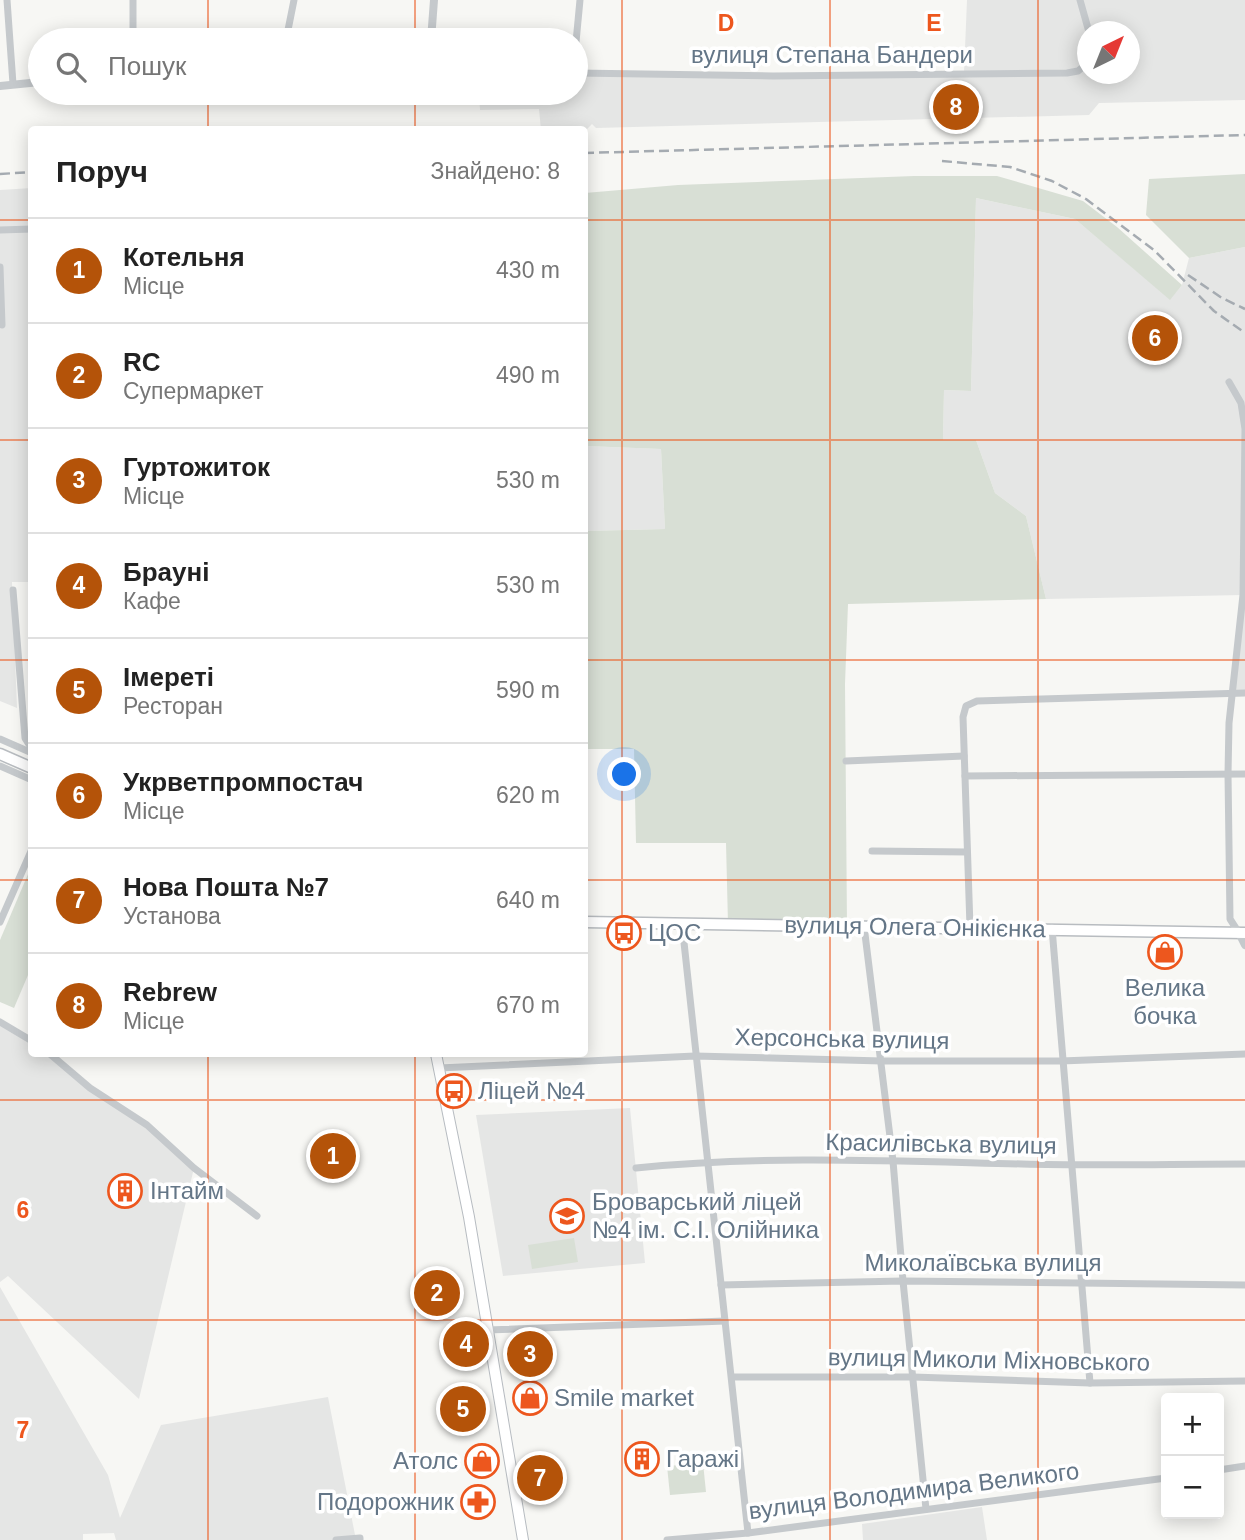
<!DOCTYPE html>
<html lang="uk">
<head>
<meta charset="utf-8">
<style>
	:root { --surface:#fff; --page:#f2f2f2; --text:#222; --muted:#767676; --line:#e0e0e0; --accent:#b45309 }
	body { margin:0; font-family:Arial,sans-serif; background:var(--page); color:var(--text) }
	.controls { position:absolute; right:21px; bottom:21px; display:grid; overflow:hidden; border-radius:7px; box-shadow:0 4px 18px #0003 }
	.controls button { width:63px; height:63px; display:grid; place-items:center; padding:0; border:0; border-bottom:2px solid var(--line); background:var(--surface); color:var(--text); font:35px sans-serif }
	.compass { position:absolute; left:1077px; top:21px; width:63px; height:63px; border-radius:50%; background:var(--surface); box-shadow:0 4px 18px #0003; rotate:43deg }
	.you { position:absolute; left:625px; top:775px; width:24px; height:24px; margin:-18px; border:5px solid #fff; border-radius:50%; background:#1a73e8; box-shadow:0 0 0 10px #1a73e833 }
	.badge { display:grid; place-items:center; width:46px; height:46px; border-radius:50%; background:var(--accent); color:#fff; font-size:23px; font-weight:700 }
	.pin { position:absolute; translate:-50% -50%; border:4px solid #fff; box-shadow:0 2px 7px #0006 }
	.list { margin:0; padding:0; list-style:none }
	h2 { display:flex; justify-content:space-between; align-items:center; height:91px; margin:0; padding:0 28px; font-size:30px }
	h2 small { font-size:23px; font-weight:400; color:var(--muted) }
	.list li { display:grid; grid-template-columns:46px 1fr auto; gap:21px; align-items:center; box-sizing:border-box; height:105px; padding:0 28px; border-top:2px solid var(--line) }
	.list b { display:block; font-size:26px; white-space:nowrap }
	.list p { margin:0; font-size:23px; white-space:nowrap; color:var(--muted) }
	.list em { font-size:23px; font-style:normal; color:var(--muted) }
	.icon { flex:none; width:38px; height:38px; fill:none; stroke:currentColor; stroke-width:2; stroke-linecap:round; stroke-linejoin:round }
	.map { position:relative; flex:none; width:1245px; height:1540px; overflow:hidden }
	.search { position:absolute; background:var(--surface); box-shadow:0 4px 18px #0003; left:28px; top:28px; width:560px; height:77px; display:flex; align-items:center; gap:18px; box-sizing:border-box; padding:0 24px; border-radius:38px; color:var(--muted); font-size:26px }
	.panel { position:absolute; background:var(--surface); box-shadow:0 4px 18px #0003; left:28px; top:126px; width:560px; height:931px; border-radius:7px }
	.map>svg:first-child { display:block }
</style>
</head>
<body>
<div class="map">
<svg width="1245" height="1540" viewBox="0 0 1245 1540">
	<rect width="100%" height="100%" fill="#f7f7f4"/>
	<g fill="#e5e6e5" fill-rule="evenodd">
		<path d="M967 0H1245V100L1099 103 1089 115 596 128 592 124 587 129H579L541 130 539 109 480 110 479 93H576V73H964ZM1088 32H1130V74H1088Z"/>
		<polygon points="32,188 32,582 12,582 17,708 0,701 0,190"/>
		<polygon points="976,198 1075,219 1170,299 1182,285 1189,258 1245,247 1245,693 1233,693 1242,595 1046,599 1026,516 995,493 976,440 943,440 944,390 971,391"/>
		<polygon points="585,446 661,449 665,529 585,531"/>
		<polygon points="0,1022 31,1041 32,1054 50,1054 90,1088 147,1125 194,1168 139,1399 8,1276 0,1282"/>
		<polygon points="630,1108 645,1263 503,1276 476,1115"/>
		<polygon points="0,1287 108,1475 120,1518 161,1425 328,1397 356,1540 116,1540 114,1533 83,1534 83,1540 0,1540"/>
		<polygon points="982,1507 987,1540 863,1540 862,1524"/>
	</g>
	<g fill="#d8dfd5">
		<polygon points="1245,174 1245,247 1189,258 1146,215 1149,179"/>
		<polygon points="914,176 997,176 1083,201 1117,227 1182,285 1170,300 1075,219 976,198 971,391 944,390 943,440 976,440 995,493 1026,516 1046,599 848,604 845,684 847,926 728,924 726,843 636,843 634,749 585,749 585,531 665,529 661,449 585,446 585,193 678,185"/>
		<polygon points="31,867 31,968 14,1008 0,1002 0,940"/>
		<polygon points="574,1238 578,1262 532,1269 528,1245"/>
		<polygon points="703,1463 706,1492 670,1495 667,1466"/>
	</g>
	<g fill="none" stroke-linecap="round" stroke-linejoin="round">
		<g stroke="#b7bcc1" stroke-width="12">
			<polyline id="secondary" points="436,1054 469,1217 523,1540"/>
		</g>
		<g stroke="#b8bcc0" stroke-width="13">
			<g id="primary">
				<polyline points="0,754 32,768"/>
				<polyline points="584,922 1245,933"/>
			</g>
		</g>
		<g stroke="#c5c9cc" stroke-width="7">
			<polyline points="7,0 13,84"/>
			<polyline points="1080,0 1089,32"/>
			<polyline points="133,40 133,0"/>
			<polyline points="286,40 294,0"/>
			<polyline points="576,42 580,0"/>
			<polyline points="576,73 773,76 1067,73 1078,71 1088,63"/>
			<polyline points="0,230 32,229"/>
			<polyline points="0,267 2,325"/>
			<polyline points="1229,382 1241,403 1245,429 1243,595 1229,723 1228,774 1230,919 1239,933"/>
			<polyline points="13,590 25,738 32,749"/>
			<polyline points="0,739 32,753"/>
			<polyline points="846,761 964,756"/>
			<polyline points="0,766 32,780"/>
			<polyline points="965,776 1245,774"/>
			<polyline points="872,851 967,852"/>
			<polyline points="0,922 32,849"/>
			<polyline points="682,924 748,1533"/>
			<polyline points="864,926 893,1161 903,1281 926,1509"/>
			<polyline points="970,927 963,717 966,706 977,701 1245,693"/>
			<polyline points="1052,928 1090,1383"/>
			<polyline points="0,1022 32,1041"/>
			<polyline points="50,1054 90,1088 147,1125 194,1168 257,1216"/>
			<polyline points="439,1068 695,1056 882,1061 1061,1061 1245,1054"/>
			<path d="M636 1168C764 1155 894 1161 1022 1164 1097 1166 1171 1164 1245 1164"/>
			<polyline points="721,1285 903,1281 1245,1285"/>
			<polyline points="487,1330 725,1321"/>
			<polyline points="732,1377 913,1377 1090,1383 1245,1381"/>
			<polyline points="1219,1470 1245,1466"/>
			<polyline points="336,1540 360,1538 360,1540"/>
			<polyline points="667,1540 748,1533 1166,1478"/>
		</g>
		<g stroke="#c5c9cc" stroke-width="8">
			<polyline points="431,40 434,0"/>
			<polyline points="0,86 40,82"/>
			<polyline points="1239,933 1245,945"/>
		</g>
		<use href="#secondary" stroke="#fff" stroke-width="10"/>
		<use href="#primary" stroke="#fff" stroke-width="10"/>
		<g stroke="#a5abb1" stroke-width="2.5" stroke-dasharray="10 5" stroke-linecap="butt">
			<polyline points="584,153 1245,135"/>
			<polyline points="942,161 1010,167 1052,181 1086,199 1154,250 1214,311 1245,333"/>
			<polyline points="0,174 32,172"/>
			<polyline points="1188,275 1222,298 1245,309"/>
		</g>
	</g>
	<path fill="none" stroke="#ed571e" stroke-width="2" stroke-opacity="0.55" d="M208 0V40M415 0V40M622 0V1540M830 0V1540M1038 0V1540M208 93V130M415 93V130M0 220H32M584 220H1245M0 440H32M584 440H1245M0 660H32M584 660H1245M0 880H32M584 880H1245M208 1054V1540M415 1054V1540M0 1100H1245M0 1320H1245"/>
	<defs>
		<g id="bus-ring" transform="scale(1.75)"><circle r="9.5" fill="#fff" stroke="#ed571e" stroke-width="1.5"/><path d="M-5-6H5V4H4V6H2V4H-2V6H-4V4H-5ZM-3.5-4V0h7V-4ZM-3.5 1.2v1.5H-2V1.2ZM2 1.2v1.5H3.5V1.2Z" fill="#ed571e"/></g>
		<g id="shop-ring" transform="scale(1.75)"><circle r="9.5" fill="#fff" stroke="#ed571e" stroke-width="1.5"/><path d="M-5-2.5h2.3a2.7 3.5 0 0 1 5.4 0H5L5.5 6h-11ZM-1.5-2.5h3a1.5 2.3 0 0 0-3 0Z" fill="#ed571e"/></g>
		<g id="building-ring" transform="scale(1.75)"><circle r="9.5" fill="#fff" stroke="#ed571e" stroke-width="1.5"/><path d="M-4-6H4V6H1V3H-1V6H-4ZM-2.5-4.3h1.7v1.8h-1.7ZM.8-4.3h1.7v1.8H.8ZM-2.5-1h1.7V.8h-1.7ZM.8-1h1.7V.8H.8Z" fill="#ed571e"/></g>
		<g id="school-ring" transform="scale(1.75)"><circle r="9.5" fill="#fff" stroke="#ed571e" stroke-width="1.5"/><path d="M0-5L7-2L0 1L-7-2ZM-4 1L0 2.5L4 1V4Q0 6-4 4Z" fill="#ed571e"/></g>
		<g id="pharmacy-ring" transform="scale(1.75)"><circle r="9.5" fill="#fff" stroke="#ed571e" stroke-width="1.5"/><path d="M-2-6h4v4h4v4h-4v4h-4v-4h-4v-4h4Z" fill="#ed571e"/></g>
	</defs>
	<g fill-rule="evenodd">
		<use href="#bus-ring" x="624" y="933"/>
		<use href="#shop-ring" x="1165" y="952"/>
		<use href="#bus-ring" x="454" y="1091"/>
		<use href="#building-ring" x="125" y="1191"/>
		<use href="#school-ring" x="567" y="1216"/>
		<use href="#shop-ring" x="530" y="1398"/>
		<use href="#building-ring" x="642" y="1459"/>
		<use href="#shop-ring" x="482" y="1461"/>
		<use href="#pharmacy-ring" x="478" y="1502"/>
	</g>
	<g text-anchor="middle" stroke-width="7" stroke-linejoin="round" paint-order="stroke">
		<g font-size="24" fill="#647687" stroke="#fff">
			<text x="832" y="63">вулиця Степана Бандери</text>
			<text transform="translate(915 927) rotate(1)" y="8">вулиця Олега Онікієнка</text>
			<text transform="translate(842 1039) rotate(1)" y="8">Херсонська вулиця</text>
			<text transform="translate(941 1144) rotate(1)" y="8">Красилівська вулиця</text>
			<text x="983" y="1271">Миколаївська вулиця</text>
			<text transform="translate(989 1360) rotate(1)" y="8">вулиця Миколи Міхновського</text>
			<text transform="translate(914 1491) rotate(-7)" y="8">вулиця Володимира Великого</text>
		</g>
		<g font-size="24" fill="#647687" stroke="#fff" text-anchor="start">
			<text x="648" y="941">ЦОС</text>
			<text x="1165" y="996" text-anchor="middle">Велика<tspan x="1165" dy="28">бочка</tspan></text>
			<text x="478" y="1099">Ліцей №4</text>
			<text x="150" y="1199">Інтайм</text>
			<text x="592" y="1210">Броварський ліцей<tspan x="592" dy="28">№4 ім. С.І. Олійника</tspan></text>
			<text x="554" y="1406">Smile market</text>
			<text x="666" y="1467">Гаражі</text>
			<text x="458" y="1469" text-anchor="end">Атолс</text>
			<text x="454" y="1510" text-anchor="end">Подорожник</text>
		</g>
	</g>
	<g font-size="23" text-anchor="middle" font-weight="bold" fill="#ed571e" stroke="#fff" stroke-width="7" stroke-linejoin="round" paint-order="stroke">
		<text x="726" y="31">D</text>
		<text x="934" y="31">E</text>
		<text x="23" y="1218">6</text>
		<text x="23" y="1438">7</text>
	</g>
</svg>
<div class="controls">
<button>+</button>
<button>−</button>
</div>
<svg class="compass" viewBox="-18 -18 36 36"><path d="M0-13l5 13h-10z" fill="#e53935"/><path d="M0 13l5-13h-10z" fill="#767676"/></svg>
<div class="you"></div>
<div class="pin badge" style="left:333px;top:1156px">1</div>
<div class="pin badge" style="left:437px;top:1293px">2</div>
<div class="pin badge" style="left:530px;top:1354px">3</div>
<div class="pin badge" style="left:466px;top:1344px">4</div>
<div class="pin badge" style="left:463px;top:1409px">5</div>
<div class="pin badge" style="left:1155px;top:338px">6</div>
<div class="pin badge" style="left:540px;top:1478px">7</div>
<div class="pin badge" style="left:956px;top:107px">8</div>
<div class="search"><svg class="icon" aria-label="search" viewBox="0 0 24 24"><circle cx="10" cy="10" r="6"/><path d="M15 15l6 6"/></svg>Пошук</div>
<section class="panel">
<h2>Поруч<small>Знайдено: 8</small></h2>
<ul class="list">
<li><span class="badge">1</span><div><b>Котельня</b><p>Місце</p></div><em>430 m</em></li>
<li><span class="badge">2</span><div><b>RC</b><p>Супермаркет</p></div><em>490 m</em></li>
<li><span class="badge">3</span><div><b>Гуртожиток</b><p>Місце</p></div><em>530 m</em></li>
<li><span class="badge">4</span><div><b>Брауні</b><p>Кафе</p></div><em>530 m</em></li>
<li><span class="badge">5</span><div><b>Імереті</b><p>Ресторан</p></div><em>590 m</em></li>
<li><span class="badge">6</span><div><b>Укрветпромпостач</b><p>Місце</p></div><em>620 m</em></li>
<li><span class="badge">7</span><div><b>Нова Пошта №7</b><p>Установа</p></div><em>640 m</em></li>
<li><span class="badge">8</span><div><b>Rebrew</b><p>Місце</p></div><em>670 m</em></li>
</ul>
</section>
</div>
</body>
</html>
